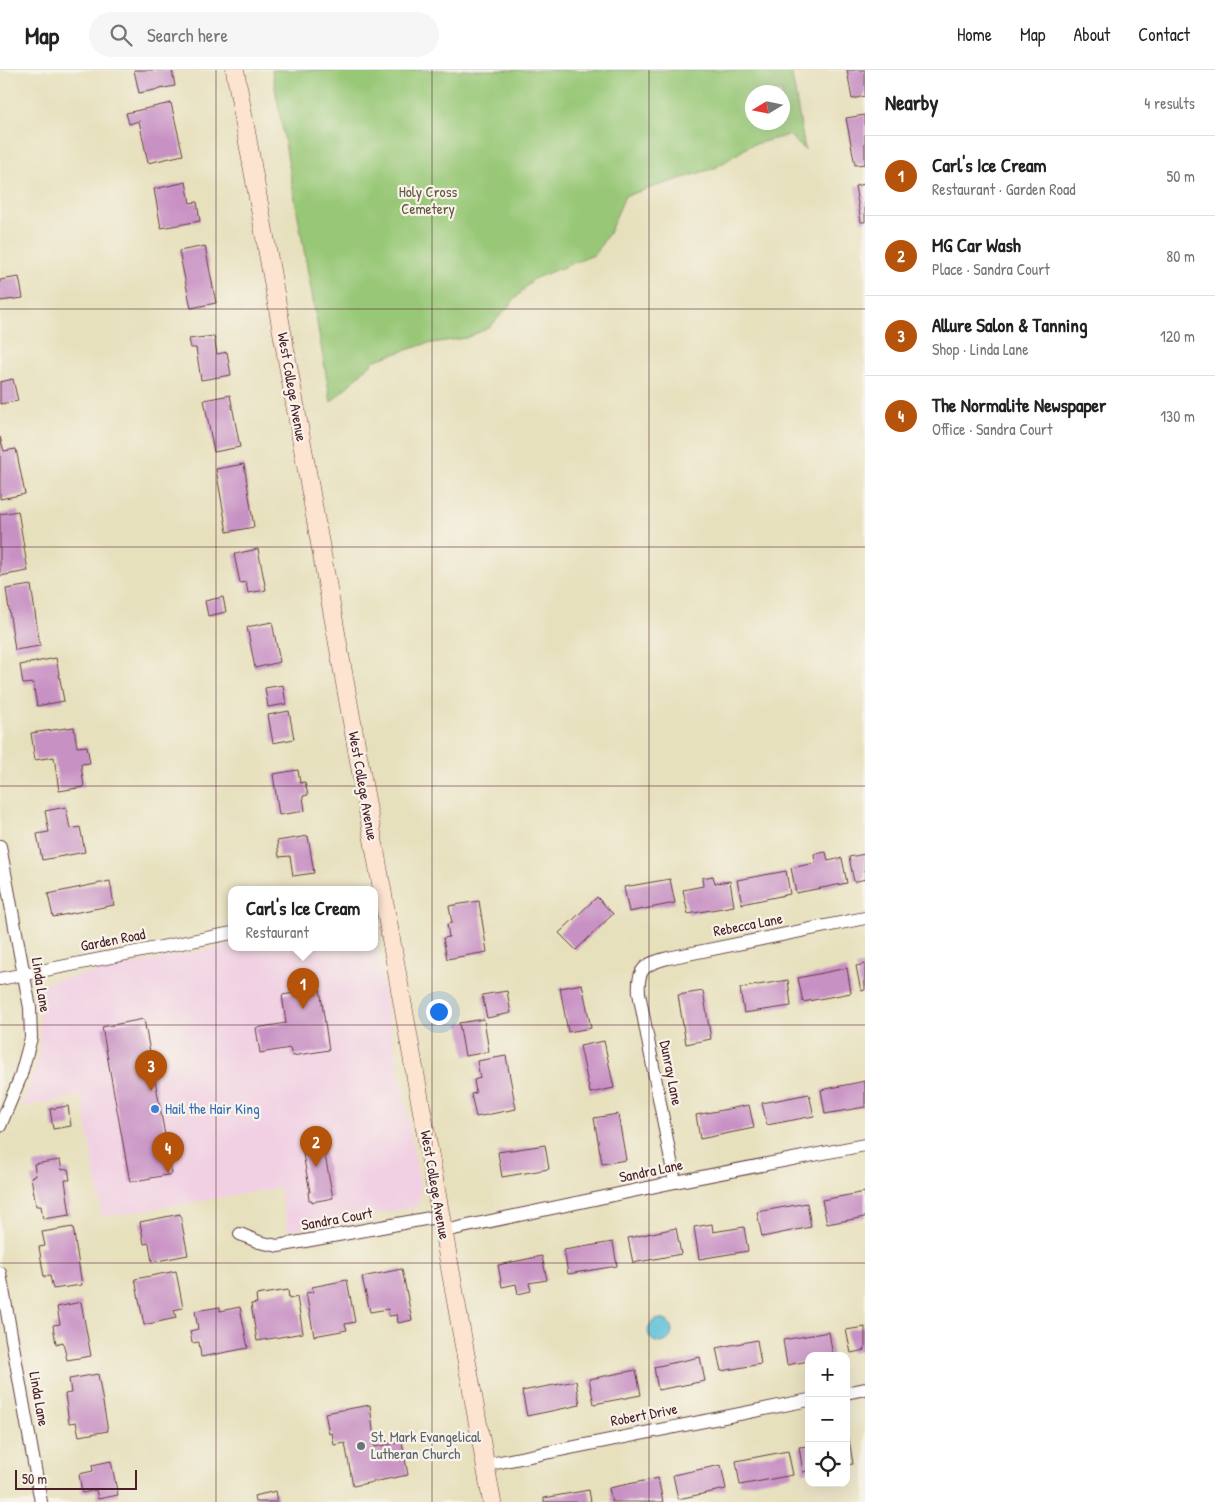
<!DOCTYPE html>
<html lang="en">
<head>
<meta charset="utf-8">
<style>
	:root { --surface:#fff; --page:#f6f6f6; --text:#222; --muted:#767676; --line:#e0e0e0; --accent:#b45309 }
	body { margin:0; font-family:"Patrick Hand",sans-serif; background:var(--page); color:var(--text) }
	.controls { position:absolute; right:15px; bottom:15px; display:grid; overflow:hidden; border-radius:10px; box-shadow:0 5px 20px #0002 }
	.controls button { width:45px; height:45px; display:grid; place-items:center; padding:0; border:0; border-bottom:1px solid var(--line); background:var(--surface); color:var(--text); font:25px sans-serif }
	.compass { position:absolute; left:745px; top:15px; width:45px; height:45px; border-radius:50%; background:var(--surface); box-shadow:0 5px 20px #0002; rotate:260deg }
	.scale { position:absolute; left:15px; bottom:12px; width:122px; box-sizing:border-box; padding-left:5px; border:2px solid #4a1f2b; border-top:0; font-size:14px; line-height:18px; white-space:nowrap; color:#4a1f2b; -webkit-text-stroke:4px #f7f3e8; paint-order:stroke }
	.you { position:absolute; left:438px; top:941px; width:18px; height:18px; margin:-12px; border:4px solid #fff; border-radius:50%; background:#1a73e8; box-shadow:0 0 0 8px #1a73e833 }
	.badge { display:grid; place-items:center; width:32px; height:32px; border-radius:50%; background:var(--accent); color:#fff; font-size:16px; font-weight:700 }
	.pin { position:absolute; translate:-50% -41px; filter:drop-shadow(0 1px 2px #0008) }
	.pin::after { content:''; position:absolute; top:26px; width:18px; height:15px; background:inherit; clip-path:polygon(0 0,100% 0,50% 100%) }
	.popup { position:absolute; left:228px; top:816px; width:150px; height:65px; box-sizing:border-box; display:grid; place-content:center; border-radius:10px; background:var(--surface); filter:drop-shadow(0 1px 4px #0005); font-size:16px; white-space:nowrap; color:var(--muted) }
	.popup b { font-size:19px; color:var(--text) }
	.popup::after { content:''; position:absolute; left:50%; top:100%; margin-left:-10px; border:10px solid transparent; border-top-color:var(--surface) }
	.list { margin:0; padding:0; list-style:none }
	h2 { display:flex; justify-content:space-between; align-items:center; height:65px; margin:0; padding:0 20px; font-size:21px }
	h2 small { font-size:16px; font-weight:400; color:var(--muted) }
	.list li { display:grid; grid-template-columns:32px 1fr auto; gap:15px; align-items:center; box-sizing:border-box; height:80px; padding:0 20px; border-top:1px solid var(--line) }
	.list b { display:block; font-size:19px; white-space:nowrap }
	.list p { margin:0; font-size:16px; white-space:nowrap; color:var(--muted) }
	.list em { font-size:16px; font-style:normal; color:var(--muted) }
	.icon { flex:none; width:28px; height:28px; fill:none; stroke:currentColor; stroke-width:2; stroke-linecap:round; stroke-linejoin:round }
	.map { position:relative; flex:none; width:865px; height:1432px; overflow:hidden }
	header { display:flex; align-items:center; gap:30px; box-sizing:border-box; height:70px; padding:0 25px; background:var(--surface); border-bottom:1px solid var(--line) }
	header strong { font-size:24px }
	nav { display:flex; gap:28px; margin-inline-start:auto; font-size:18px }
	.search { width:350px; height:45px; background:var(--page); display:flex; align-items:center; gap:12px; box-sizing:border-box; padding:0 18px; border-radius:28px; color:var(--muted); font-size:19px }
	main { display:flex }
	aside { flex:1; background:var(--surface) }
	.map>svg:first-child { display:block }
</style>
</head>
<body>
<header>
<strong>Map</strong>
<div class="search"><svg class="icon" aria-label="search" viewBox="0 0 24 24"><circle cx="10" cy="10" r="6"/><path d="M15 15l6 6"/></svg>Search here</div>
<nav><a>Home</a><a>Map</a><a>About</a><a>Contact</a></nav>
</header>
<main>
<div class="map">
<svg width="865" height="1432" viewBox="0 0 865 1432">
	<rect width="100%" height="100%" fill="#f7f3e8"/>
	<filter id="ink" filterUnits="userSpaceOnUse"><feTurbulence type="fractalNoise" baseFrequency=".02" numOctaves="2"/><feDisplacementMap in="SourceGraphic" scale="10" xChannelSelector="R" yChannelSelector="G"/><feConvolveMatrix kernelMatrix="1 2 1 2 8 2 1 2 1" color-interpolation-filters="sRGB"/></filter>
	<filter id="wash" filterUnits="userSpaceOnUse"><feTurbulence type="fractalNoise" baseFrequency=".0096" numOctaves="4" result="noise"/><feDisplacementMap in="SourceGraphic" scale="20" xChannelSelector="R" yChannelSelector="G"/><feGaussianBlur stdDeviation="1.12" result="paint"/><feColorMatrix in="noise" values="0 0 0 0 0 0 0 0 0 0 0 0 0 0 0 0 0 1.4 0 .05"/><feComposite in="paint" operator="in"/></filter>
	<g filter="url(#wash)">
		<rect width="100%" height="100%" fill="#e7e0bd"/>
		<polygon fill="#f1d0e3" points="374,866 421,1119 420,1130 415,1137 288,1160 279,1118 102,1147 82,1026 21,1037 37,993 40,969 38,922 46,912 232,875 232,878 374,878"/>
		<path fill="#98c877" stroke="#717451" fill-rule="evenodd" d="M272 0H791L805 80 789 65 751 75 715 98 625 126 609 163 594 185 533 209 490 257 466 268 425 274 375 290 331 332ZM752 22H782V52H752Z"/>
		<circle fill="#5bc0d9" stroke="#527082" cx="660" cy="1261" r="12"/>
		<g id="blocks">
			<g fill="#c891c4">
				<polygon points="134,0 172,0 175,16 139,23"/>
				<polygon points="847,0 865,0 865,26 852,29"/>
				<polygon points="171,33 183,85 148,93 139,51 129,54 126,43"/>
				<polygon points="865,45 865,94 855,95 846,48"/>
				<polygon points="186,112 190,133 197,132 200,151 161,158 154,119"/>
				<polygon points="865,114 865,152 861,152 855,116"/>
				<polygon points="205,176 216,233 191,238 179,181"/>
				<polygon points="19,207 23,228 0,231 0,210"/>
				<polygon points="214,266 217,284 227,282 231,305 201,310 196,278 191,278 189,269"/>
				<polygon points="13,309 18,331 0,334 0,312"/>
				<polygon points="230,325 240,377 214,382 204,330"/>
				<polygon points="0,367 4,381 16,379 25,424 0,429"/>
				<polygon points="244,394 254,457 227,462 216,399"/>
				<polygon points="18,441 28,501 0,506 0,444"/>
				<polygon points="258,479 266,520 248,523 246,512 240,513 234,484"/>
				<polygon points="31,515 40,576 15,580 6,519"/>
				<polygon points="223,527 226,542 208,546 205,531"/>
				<polygon points="272,552 280,592 255,598 247,557"/>
				<polygon points="56,588 64,631 37,636 33,613 23,614 20,595"/>
				<polygon points="283,615 286,634 268,637 265,618"/>
				<polygon points="289,641 294,669 273,673 268,645"/>
				<polygon points="74,657 77,677 87,676 90,693 81,694 84,717 59,721 54,687 35,690 31,663"/>
				<polygon points="298,700 300,713 305,712 308,725 303,726 305,741 279,745 273,704"/>
				<polygon points="66,737 70,759 80,757 85,782 42,790 37,764 49,762 45,741"/>
				<polygon points="308,766 314,803 293,806 290,786 279,787 277,771"/>
				<polygon points="826,782 828,791 842,788 847,813 796,823 791,798 815,793 814,784"/>
				<polygon points="865,784 865,809 854,812 849,787"/>
				<polygon points="786,801 790,824 742,834 737,810"/>
				<polygon points="713,806 715,813 730,811 734,836 688,844 683,820 703,816 702,808"/>
				<polygon points="670,809 675,833 629,842 624,817"/>
				<polygon points="110,811 114,835 53,847 48,824"/>
				<polygon points="597,827 613,844 576,880 559,863"/>
				<polygon points="479,831 487,882 447,889 443,868 449,867 447,854 452,853 449,836"/>
				<polygon points="865,894 865,920 861,921 856,896"/>
				<polygon points="847,898 851,923 803,932 798,908"/>
				<polygon points="788,910 791,936 744,943 740,918"/>
				<polygon points="582,914 591,958 568,962 560,918"/>
				<polygon points="320,919 329,980 292,986 290,978 260,983 256,958 286,953 282,925"/>
				<polygon points="507,921 511,943 487,948 482,925"/>
				<polygon points="703,921 711,969 686,974 678,925"/>
				<polygon points="144,949 172,1104 130,1112 102,957"/>
				<polygon points="484,949 489,982 465,986 459,953"/>
				<polygon points="604,971 614,1018 590,1023 580,976"/>
				<polygon points="506,986 516,1039 476,1047 471,1024 476,1023 474,1010 480,1008 477,991"/>
				<polygon points="865,1011 865,1037 825,1044 821,1020"/>
				<polygon points="809,1024 814,1046 767,1055 762,1033"/>
				<polygon points="749,1035 754,1058 700,1069 696,1045"/>
				<polygon points="68,1036 71,1056 53,1059 50,1039"/>
				<polygon points="618,1044 626,1090 602,1094 594,1048"/>
				<polygon points="322,1069 333,1128 312,1132 312,1130 309,1130 308,1122 310,1122 301,1073"/>
				<polygon points="545,1075 549,1099 502,1107 498,1082"/>
				<polygon points="60,1090 62,1100 68,1099 70,1110 65,1110 70,1145 43,1149 41,1136 36,1136 31,1107 36,1106 34,1094"/>
				<polygon points="865,1122 865,1147 827,1154 822,1130"/>
				<polygon points="807,1133 811,1157 762,1167 757,1142"/>
				<polygon points="180,1144 188,1185 152,1192 149,1173 144,1174 140,1152"/>
				<polygon points="712,1154 713,1162 744,1157 748,1181 699,1189 694,1157"/>
				<polygon points="73,1157 82,1215 53,1219 50,1206 44,1207 39,1177 45,1176 42,1162"/>
				<polygon points="676,1158 681,1184 633,1193 628,1168"/>
				<polygon points="613,1172 617,1196 568,1204 564,1180"/>
				<polygon points="542,1186 547,1210 529,1213 531,1221 518,1224 516,1214 502,1217 498,1195"/>
				<polygon points="402,1199 412,1250 398,1253 397,1245 389,1246 388,1239 370,1242 362,1207"/>
				<polygon points="176,1201 183,1238 174,1240 176,1248 144,1255 135,1209"/>
				<polygon points="347,1210 355,1252 345,1254 347,1260 314,1266 306,1223 313,1222 312,1217"/>
				<polygon points="288,1220 289,1229 297,1227 303,1263 257,1271 251,1234 257,1233 256,1225"/>
				<polygon points="81,1232 91,1286 67,1290 63,1272 56,1274 53,1255 60,1254 57,1237"/>
				<polygon points="220,1237 220,1241 240,1237 248,1278 201,1287 199,1272 192,1273 190,1261 198,1259 195,1241"/>
				<polygon points="865,1257 865,1280 851,1283 846,1260"/>
				<polygon points="829,1262 833,1286 809,1286 809,1291 787,1295 783,1270"/>
				<polygon points="757,1270 761,1294 721,1301 716,1278"/>
				<polygon points="700,1287 705,1311 658,1320 654,1297"/>
				<polygon points="636,1300 641,1325 594,1334 589,1309"/>
				<polygon points="98,1304 108,1361 79,1366 76,1352 69,1353 65,1324 71,1323 69,1309"/>
				<polygon points="576,1311 580,1335 527,1346 522,1321"/>
				<polygon points="370,1335 375,1377 402,1372 408,1405 353,1416 345,1373 334,1375 332,1363 329,1364 325,1343"/>
				<polygon points="849,1369 853,1394 846,1395 846,1370"/>
				<polygon points="809,1376 809,1401 803,1402 799,1377"/>
				<polygon points="788,1381 793,1405 740,1415 736,1391"/>
				<polygon points="111,1391 118,1425 98,1429 96,1420 82,1423 79,1404 93,1401 92,1395"/>
				<polygon points="721,1395 726,1419 678,1429 673,1405"/>
				<polygon points="658,1408 663,1432 612,1432 609,1418"/>
				<polygon points="589,1420 591,1432 544,1432 544,1428"/>
				<polygon points="276,1421 278,1432 255,1432 254,1426"/>
			</g>
		</g>
	</g>
	<g filter="url(#ink)">
		<use href="#blocks" fill-opacity="0" stroke="#623c41" stroke-width="1"/>
		<g fill="none" stroke-linecap="round" stroke-linejoin="round">
			<g stroke="#623c41" stroke-width="14">
				<g id="minor">
					<polyline points="0,776 30,938 31,968 20,1008 0,1056"/>
					<polyline points="0,909 232,863"/>
					<path d="M675 1112 639 923C637 898 645 894 668 888L865 848"/>
					<polyline points="444,1161 675,1112 865,1075"/>
					<polyline points="240,1164 259,1172 278,1176 441,1146"/>
					<polyline points="0,1203 41,1432"/>
					<polyline points="846,1323 865,1319"/>
					<polyline points="485,1395 809,1330"/>
				</g>
			</g>
			<g stroke="#623c41" stroke-width="19">
				<polyline id="secondary" points="235,0 492,1432"/>
			</g>
			<use href="#minor" stroke="#fff" stroke-width="12"/>
			<use href="#secondary" stroke="#fde4d1" stroke-width="18"/>
		</g>
	</g>
	<path fill="none" stroke="#4a1f2b" stroke-width="1" stroke-opacity="0.55" d="M216 0V1432M432 0V1432M649 0V1432M0 239H865M0 477H865M0 716H865M0 955H865M0 1193H865"/>
	<circle fill="#3f7fe0" stroke="#f7f3e8" stroke-width="2" cx="155" cy="1039" r="5"/>
	<circle fill="#6b7280" stroke="#f7f3e8" stroke-width="2" cx="361" cy="1376" r="5"/>
	<g text-anchor="middle" stroke-width="4.5" stroke-linejoin="round" paint-order="stroke">
		<g font-size="15" fill="#615242" stroke="#f7f3e8">
			<text x="428" y="127">Holy Cross<tspan x="428" dy="17">Cemetery</tspan></text>
		</g>
		<g font-size="15" fill="#4a1f2b" stroke="#f7f3e8">
			<text transform="translate(292 317) rotate(80)" y="5">West College Avenue</text>
			<text transform="translate(363 716) rotate(80)" y="5">West College Avenue</text>
			<text transform="translate(748 855) rotate(-11)" y="5">Rebecca Lane</text>
			<text transform="translate(113 870) rotate(-11)" y="5">Garden Road</text>
			<text transform="translate(41 915) rotate(81)" y="5">Linda Lane</text>
			<text transform="translate(671 1003) rotate(79)" y="5">Dunray Lane</text>
			<text transform="translate(651 1101) rotate(-12)" y="5">Sandra Lane</text>
			<text transform="translate(435 1115) rotate(80)" y="5">West College Avenue</text>
			<text transform="translate(337 1149) rotate(-10)" y="5">Sandra Court</text>
			<text transform="translate(39 1329) rotate(80)" y="5">Linda Lane</text>
			<text transform="translate(644 1345) rotate(-11)" y="5">Robert Drive</text>
		</g>
		<g font-size="15" fill="#366cbe" stroke="#f7f3e8" text-anchor="start">
			<text x="165" y="1044">Hail the Hair King</text>
		</g>
		<g font-size="15" fill="#5b616d" stroke="#f7f3e8" text-anchor="start">
			<text x="371" y="1372">St. Mark Evangelical<tspan x="371" dy="17">Lutheran Church</tspan></text>
		</g>
	</g>
</svg>
<div class="controls">
<button>+</button>
<button>−</button>
<button><svg class="icon" aria-label="locate" viewBox="0 0 24 24"><circle cx="12" cy="12" r="6"/><path d="M12 2v4M12 18v4M2 12h4M18 12h4"/></svg></button>
</div>
<svg class="compass" viewBox="-18 -18 36 36"><path d="M0-13l5 13h-10z" fill="#e53935"/><path d="M0 13l5-13h-10z" fill="#767676"/></svg>
<div class="scale">50 m</div>
<div class="you"></div>
<div class="pin badge" style="left:303px;top:939px">1</div>
<div class="popup"><b>Carl's Ice Cream</b>Restaurant</div>
<div class="pin badge" style="left:316px;top:1097px">2</div>
<div class="pin badge" style="left:151px;top:1021px">3</div>
<div class="pin badge" style="left:168px;top:1103px">4</div>
</div>
<aside>
<h2>Nearby<small>4 results</small></h2>
<ul class="list">
<li><span class="badge">1</span><div><b>Carl's Ice Cream</b><p>Restaurant · Garden Road</p></div><em>50 m</em></li>
<li><span class="badge">2</span><div><b>MG Car Wash</b><p>Place · Sandra Court</p></div><em>80 m</em></li>
<li><span class="badge">3</span><div><b>Allure Salon &amp; Tanning</b><p>Shop · Linda Lane</p></div><em>120 m</em></li>
<li><span class="badge">4</span><div><b>The Normalite Newspaper</b><p>Office · Sandra Court</p></div><em>130 m</em></li>
</ul>
</aside>
</main>
</body>
</html>
